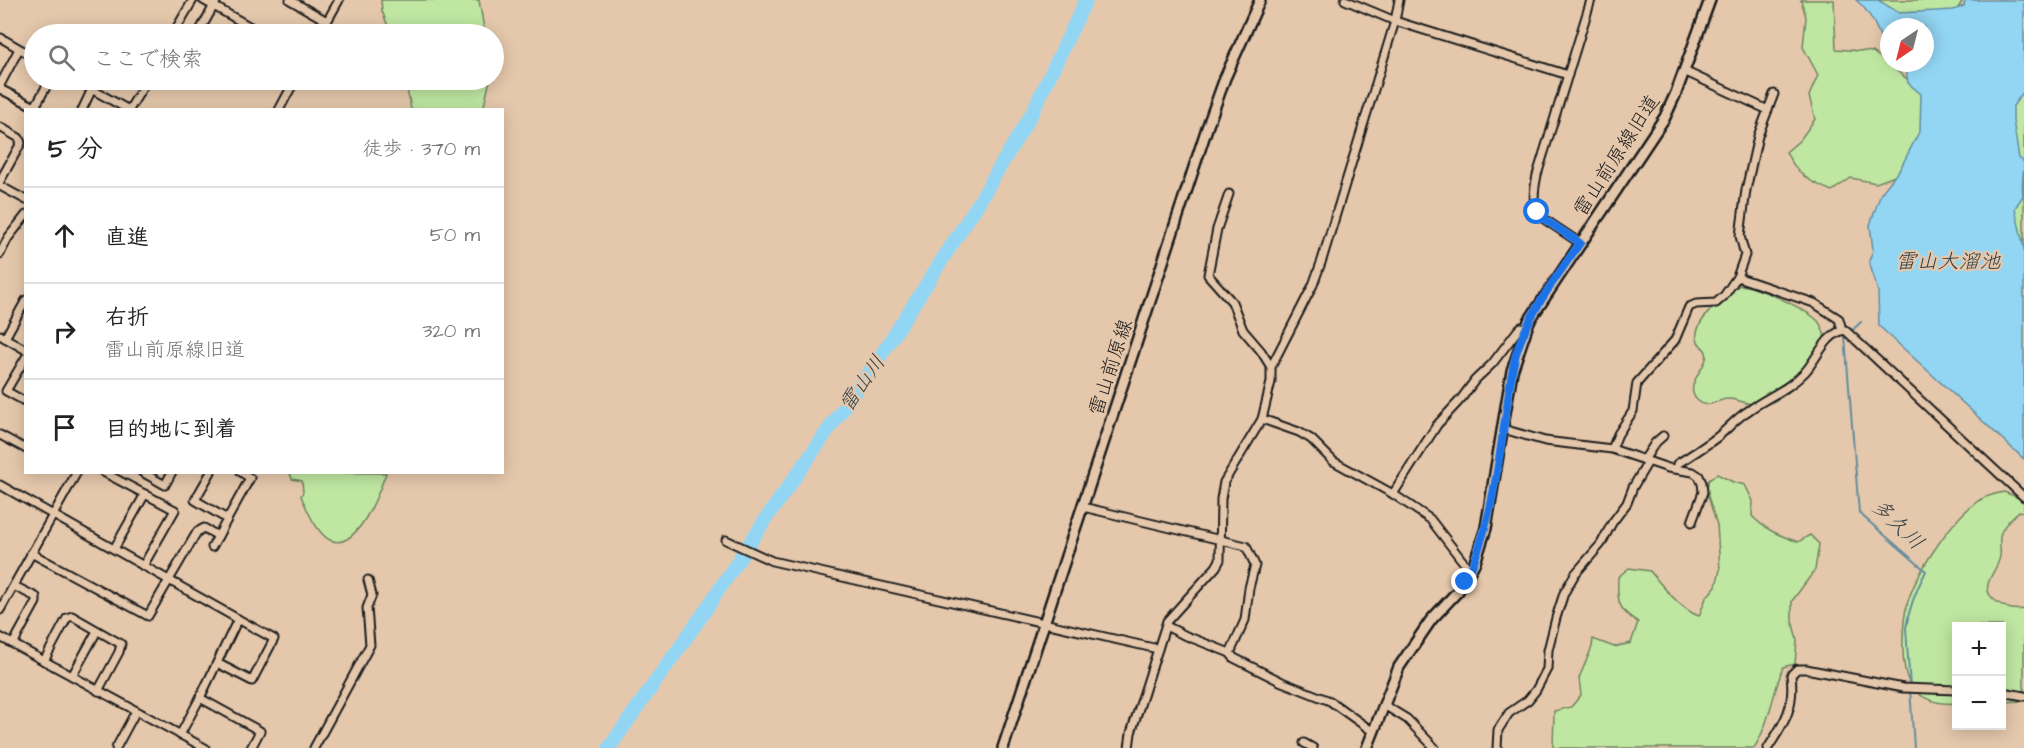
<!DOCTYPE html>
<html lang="ja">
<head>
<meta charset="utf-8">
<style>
	:root { --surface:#fff; --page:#f2f2f2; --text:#222; --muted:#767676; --line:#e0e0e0 }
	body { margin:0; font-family:"Architects Daughter","Klee One",sans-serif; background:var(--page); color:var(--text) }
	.controls { position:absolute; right:18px; bottom:18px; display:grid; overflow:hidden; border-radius:0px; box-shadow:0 3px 15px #0003 }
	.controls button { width:54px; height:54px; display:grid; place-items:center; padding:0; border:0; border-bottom:2px solid var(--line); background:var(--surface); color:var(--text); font:30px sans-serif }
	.compass { position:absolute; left:1880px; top:18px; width:54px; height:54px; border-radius:50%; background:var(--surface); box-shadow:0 3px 15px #0003; rotate:215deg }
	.stop { position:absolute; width:18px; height:18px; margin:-14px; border:4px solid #1a73e8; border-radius:50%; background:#fff }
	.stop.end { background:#1a73e8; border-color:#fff; box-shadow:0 2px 6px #0008 }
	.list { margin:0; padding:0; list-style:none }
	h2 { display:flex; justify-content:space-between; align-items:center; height:78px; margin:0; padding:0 24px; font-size:26px }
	h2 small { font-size:20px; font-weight:400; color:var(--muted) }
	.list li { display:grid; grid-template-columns:39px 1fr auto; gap:18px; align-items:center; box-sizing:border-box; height:96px; padding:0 24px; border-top:2px solid var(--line) }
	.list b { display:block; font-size:22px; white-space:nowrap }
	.list p { margin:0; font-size:20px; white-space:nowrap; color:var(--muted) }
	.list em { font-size:20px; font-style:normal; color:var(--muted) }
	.icon { flex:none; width:33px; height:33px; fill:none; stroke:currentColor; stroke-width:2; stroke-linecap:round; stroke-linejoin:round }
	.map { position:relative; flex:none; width:2024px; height:748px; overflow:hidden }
	.search { position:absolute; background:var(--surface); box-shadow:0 3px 15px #0003; left:24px; top:24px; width:480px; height:66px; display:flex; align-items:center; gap:15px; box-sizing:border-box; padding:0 21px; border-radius:33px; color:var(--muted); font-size:22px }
	.panel { position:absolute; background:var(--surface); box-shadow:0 3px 15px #0003; left:24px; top:108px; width:480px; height:366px; border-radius:0px }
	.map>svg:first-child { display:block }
</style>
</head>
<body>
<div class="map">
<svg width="2024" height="748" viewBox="0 0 2024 748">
	<rect width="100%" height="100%" fill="#e5c8ac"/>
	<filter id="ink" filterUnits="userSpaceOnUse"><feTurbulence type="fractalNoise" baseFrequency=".0167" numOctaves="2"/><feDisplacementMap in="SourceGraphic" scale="12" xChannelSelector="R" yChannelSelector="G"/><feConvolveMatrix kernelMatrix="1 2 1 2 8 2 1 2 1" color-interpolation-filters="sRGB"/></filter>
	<g filter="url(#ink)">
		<g fill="#bfe7a2" stroke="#6e825f" stroke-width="1.5">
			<polygon points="381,0 479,0 485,34 391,34 382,11"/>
			<path d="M1801 0H1834L1836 49 1873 52 1927 95V127L1906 172 1876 183 1851 178 1832 191C1810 182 1797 175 1786 152L1800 140 1815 119 1809 96 1818 75 1803 47 1806 17Z"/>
			<polygon points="1864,0 1963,0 1955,13 1897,16"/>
			<polygon points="405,80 490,80 483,110 411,109"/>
			<polygon points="2024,83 2024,269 2012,225 2007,115"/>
			<path d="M1740 285C1757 286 1806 309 1818 321 1822 326 1826 335 1824 342 1822 347 1818 353 1815 358 1803 377 1787 401 1762 405 1749 407 1739 398 1727 399 1716 400 1708 410 1697 400 1681 383 1714 363 1705 350 1702 346 1698 344 1697 339 1693 322 1726 293 1740 285Z"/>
			<path d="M290 473V472L386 473C380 490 356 556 328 539 315 530 307 509 301 496L303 492 302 481 292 479Z"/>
			<path d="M1717 474 1733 482 1745 485 1753 501 1752 516C1765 530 1781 536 1798 542L1810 535 1819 544 1815 570 1792 601V620L1797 640 1795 664 1783 667C1773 693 1769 725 1754 748H1553L1554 711 1571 707 1581 695 1579 678 1592 647 1593 639 1614 647 1631 643 1638 622C1617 610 1617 600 1618 577L1629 568 1650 571C1661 585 1683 611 1699 616L1706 598 1716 586 1720 570 1717 525 1707 493 1708 481Z"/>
			<path d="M2004 492 2024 500V512L2019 511C2012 517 2001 528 2000 537 1999 544 2001 550 2000 556 1998 572 1975 587 1997 602 2006 608 2013 611 2024 609V701L2002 702V626H1956V703C1939 705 1917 699 1909 682 1900 664 1902 620 1908 601 1918 570 1951 520 1978 501 1986 496 1994 494 2004 492Z"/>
		</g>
		<path fill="#93d6f4" stroke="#638c9e" stroke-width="1.5" d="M1856 0H1878L1899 13 1953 10 1964 6 1965 0H2024V91L2013 106V120L2019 158 2024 162C2024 175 2021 182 2023 196L2015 208 2024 248V459L1879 326 1878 292 1869 261 1873 250 1870 225 1881 193 1900 169 1920 130 1921 94 1908 83 1905 63H1925V27H1889V53L1886 52C1879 33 1872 13 1856 0Z"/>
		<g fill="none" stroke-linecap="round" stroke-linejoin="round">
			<path stroke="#638c9e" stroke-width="2" d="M1861 322 1845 337 1859 513 1926 571C1916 590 1909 607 1906 628L1914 748"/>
			<polyline stroke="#93d6f4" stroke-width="14" points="609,748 703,614 765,520 883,352 976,207 1032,113 1086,0"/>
			<g stroke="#1c1c1c" stroke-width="11">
				<g id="street">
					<polyline points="203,0 263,34"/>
					<polyline points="290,0 327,21"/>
					<polyline points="1345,0 1395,21 1568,75"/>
					<polyline points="173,34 193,0"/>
					<polyline points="198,34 217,0"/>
					<polyline points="320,34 339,0"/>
					<polyline points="1,38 34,57"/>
					<polyline points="1684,71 1768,110"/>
					<polyline points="75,80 129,110"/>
					<polyline points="0,85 19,49"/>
					<polyline points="0,87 2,90 33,106 36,105 50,80"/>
					<polyline points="82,110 92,89"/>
					<polyline points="129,110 147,80"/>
					<polyline points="279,110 295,80"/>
					<polyline points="0,127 19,138 21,143 0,181"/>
					<polyline points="0,186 26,200"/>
					<path d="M1580 243 1541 217C1531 206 1534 190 1537 175L1591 0"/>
					<polyline points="0,254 8,238 26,215"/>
					<polyline points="1737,277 1814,303 1839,319 1842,330"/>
					<polyline points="0,335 26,350"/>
					<polyline points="5,338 26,300"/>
					<polyline points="26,357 6,391 26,402"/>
					<polyline points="1271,367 1313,285 1322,260 1395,21 1399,0"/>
					<polyline points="1262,419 1299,432 1311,439 1333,461 1393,494 1430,519 1468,568 1471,570"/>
					<polyline points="1503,429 1545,441 1612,449 1668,468 1693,472 1699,476 1702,483 1703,492 1692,522"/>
					<polyline points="0,435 26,449"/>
					<polyline points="1612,449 1618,434 1633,411 1637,383 1675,340 1689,307 1696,304 1716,303 1724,296 1737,277 1745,255 1740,236 1746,190 1758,136 1774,94"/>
					<polyline points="1644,460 1655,443 1663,436"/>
					<path d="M1677 468V464C1690 456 1704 447 1716 438 1727 430 1736 418 1748 411 1767 397 1788 390 1805 372 1817 359 1826 333 1845 330L2024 497"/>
					<polyline points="103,472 175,510 143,566"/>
					<polyline points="142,472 165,485 172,472"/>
					<polyline points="211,472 195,500 227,519"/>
					<polyline points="0,485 238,619"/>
					<polyline points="1393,494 1437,425 1461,399 1475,380 1492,364 1518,330 1521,327 1525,329"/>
					<polyline points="1083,507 1246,546 1255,565 1249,588 1245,620 1230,653 1234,658 1282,682 1330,701 1372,731"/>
					<polyline points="726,540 772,561 1158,649"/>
					<polyline points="212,547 250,478 241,472"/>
					<polyline points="114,549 145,494"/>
					<polyline points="31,553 148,616 197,532 204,528 218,536"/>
					<polyline points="0,610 77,472"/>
					<polyline points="1166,626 1184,635 1230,653"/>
					<polyline points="0,637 205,748"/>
					<polyline points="13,644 36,602 36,597 14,586"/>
					<polyline points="44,661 67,618 72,616 121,644 119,652 98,691"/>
					<polyline points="72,676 97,631"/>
					<polyline points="2002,692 2024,696"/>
					<polyline points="200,698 238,619 274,639 252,681 217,663"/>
					<polyline points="1384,705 1407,719 1435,748"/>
					<polyline points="180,735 200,698 260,731 251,748"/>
					<polyline points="1304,743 1313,748"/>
					<polyline points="116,748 136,711"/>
					<polyline points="314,748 370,645 367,608 372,595 368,580"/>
					<polyline points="1129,748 1131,733 1167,621 1216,567 1220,560 1221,499 1224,482 1262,419 1271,382 1271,367 1261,351 1243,330 1232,302 1208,275 1217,229 1229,194"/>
					<polyline points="1497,748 1498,730 1509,713 1528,700 1536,690 1547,669 1548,650 1556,618 1564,593 1575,574 1601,544 1612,523 1627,503 1633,487 1648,462"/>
					<path d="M1768 748C1785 722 1795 707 1791 675L1797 669H1806L1903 688 1956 690"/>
				</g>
			</g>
			<g stroke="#1c1c1c" stroke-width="14">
				<g id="secondary">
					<polyline points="1003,748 1207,128 1225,78 1260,0"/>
					<polyline points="1367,748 1399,667 1431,620 1458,591 1475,562 1486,528 1512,371 1529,321 1665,117 1676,93 1710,0"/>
				</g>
			</g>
			<use href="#street" stroke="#e5c8ac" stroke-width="7"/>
			<use href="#secondary" stroke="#e5c8ac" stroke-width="9"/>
		</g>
	</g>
	<g fill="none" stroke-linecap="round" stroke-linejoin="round" filter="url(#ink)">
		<path stroke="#1a73e8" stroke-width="8" d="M1465 582C1491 530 1497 470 1506 413 1509 393 1511 373 1516 354 1529 312 1556 278 1580 243L1541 217 1537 212"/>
	</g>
	<g text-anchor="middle" stroke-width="4.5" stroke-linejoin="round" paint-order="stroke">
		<g font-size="20" fill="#1c1c1c" stroke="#e5c8ac">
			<text transform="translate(1616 155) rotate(-57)" y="7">雷山前原線旧道</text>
			<text transform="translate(1110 367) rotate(-72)" y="7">雷山前原線</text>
		</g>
		<g font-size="21" font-style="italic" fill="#344147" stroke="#e5c8ac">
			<text x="1948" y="268">雷山大溜池</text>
			<text transform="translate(862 383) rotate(-55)" y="7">雷山川</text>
			<text transform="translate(1898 524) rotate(44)" y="7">多久川</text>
		</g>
	</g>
</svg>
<div class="controls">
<button>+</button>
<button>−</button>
</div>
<svg class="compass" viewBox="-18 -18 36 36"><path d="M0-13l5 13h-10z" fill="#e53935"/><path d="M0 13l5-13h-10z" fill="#767676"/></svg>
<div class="stop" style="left:1537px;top:212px"></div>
<div class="stop end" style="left:1465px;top:582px"></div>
<div class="search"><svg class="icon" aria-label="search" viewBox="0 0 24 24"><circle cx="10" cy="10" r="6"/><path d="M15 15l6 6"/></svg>ここで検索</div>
<section class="panel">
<h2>5 分<small>徒歩 · 370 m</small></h2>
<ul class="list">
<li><svg class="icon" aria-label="ahead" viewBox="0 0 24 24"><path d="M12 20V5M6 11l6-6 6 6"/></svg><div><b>直進</b></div><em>50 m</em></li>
<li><svg class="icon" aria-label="right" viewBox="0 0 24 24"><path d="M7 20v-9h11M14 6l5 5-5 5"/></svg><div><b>右折</b><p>雷山前原線旧道</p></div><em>320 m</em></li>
<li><svg class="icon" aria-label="arrive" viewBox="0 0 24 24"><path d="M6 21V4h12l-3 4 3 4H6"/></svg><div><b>目的地に到着</b></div></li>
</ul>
</section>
</div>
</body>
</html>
